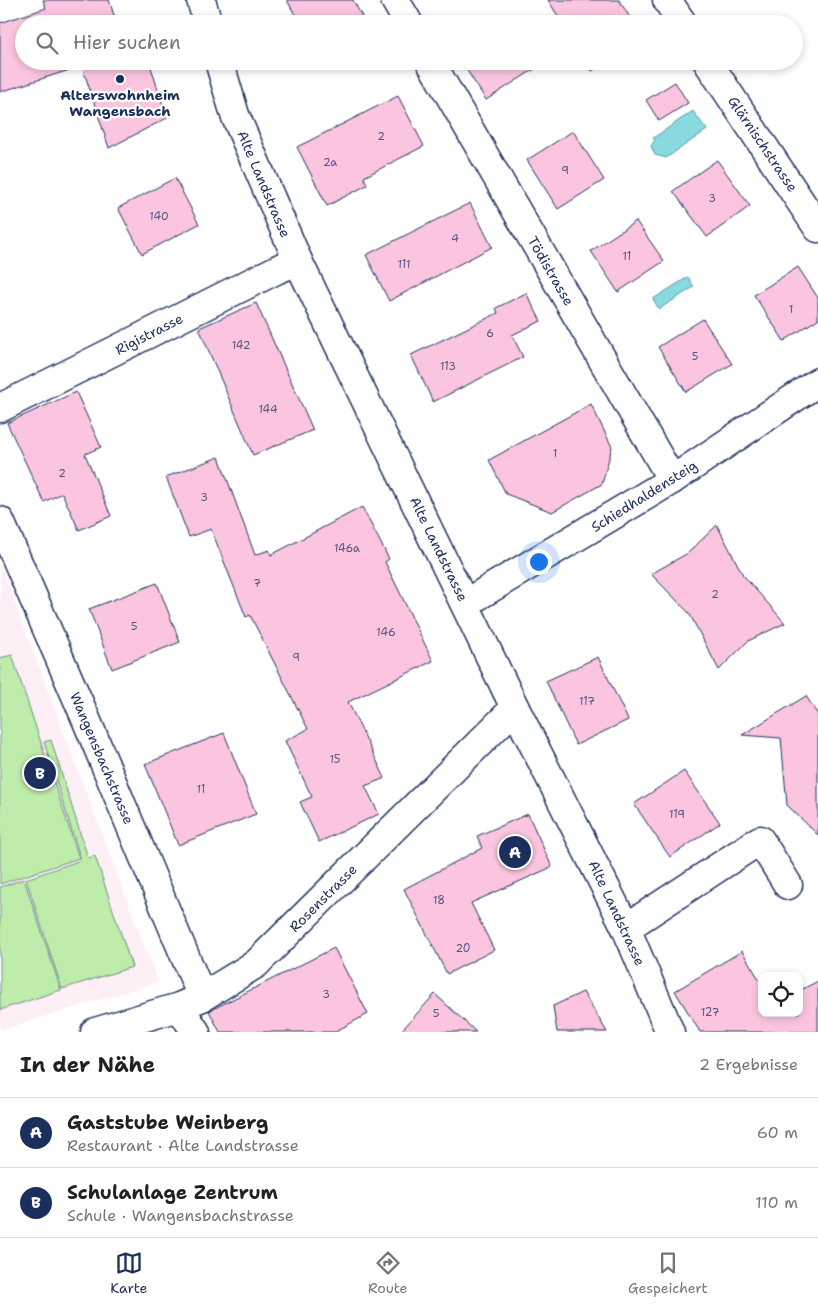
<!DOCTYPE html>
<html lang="de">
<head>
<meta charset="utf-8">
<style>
	:root { --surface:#fff; --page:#f2f2f2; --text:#202124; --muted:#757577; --line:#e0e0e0; --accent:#1b2f5e }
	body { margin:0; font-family:"Shantell Sans",sans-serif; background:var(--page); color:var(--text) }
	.controls { position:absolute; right:15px; bottom:15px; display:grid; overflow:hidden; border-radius:10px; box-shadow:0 2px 8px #0003 }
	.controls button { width:45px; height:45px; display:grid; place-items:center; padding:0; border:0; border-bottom:1px solid var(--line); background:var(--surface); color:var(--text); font:25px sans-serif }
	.you { position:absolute; left:538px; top:561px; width:18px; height:18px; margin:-12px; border:4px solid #fff; border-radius:50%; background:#1a73e8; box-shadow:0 0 0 8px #1a73e833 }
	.badge { display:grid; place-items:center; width:32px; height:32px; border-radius:50%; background:var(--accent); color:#fff; font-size:16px; font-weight:700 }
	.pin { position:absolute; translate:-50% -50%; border:2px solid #fff; box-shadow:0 1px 5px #0006 }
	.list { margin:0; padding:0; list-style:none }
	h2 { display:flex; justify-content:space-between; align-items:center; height:65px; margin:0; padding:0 20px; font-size:21px }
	h2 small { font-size:16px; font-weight:400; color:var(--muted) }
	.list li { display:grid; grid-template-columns:32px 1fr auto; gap:15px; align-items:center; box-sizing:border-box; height:70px; padding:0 20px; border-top:1px solid var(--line) }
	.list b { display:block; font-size:19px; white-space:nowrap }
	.list p { margin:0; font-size:16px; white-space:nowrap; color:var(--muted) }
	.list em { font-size:16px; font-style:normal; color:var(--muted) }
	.icon { flex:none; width:28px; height:28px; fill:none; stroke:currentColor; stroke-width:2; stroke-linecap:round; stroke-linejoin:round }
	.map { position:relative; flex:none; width:818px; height:1032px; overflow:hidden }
	.search { position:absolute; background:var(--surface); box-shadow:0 2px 8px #0003; left:15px; right:15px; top:15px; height:55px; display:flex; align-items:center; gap:12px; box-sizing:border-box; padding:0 18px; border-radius:28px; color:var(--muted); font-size:19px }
	.sheet { height:205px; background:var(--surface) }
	nav { display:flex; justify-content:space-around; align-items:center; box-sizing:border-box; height:70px; border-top:1px solid var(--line); background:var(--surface); font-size:14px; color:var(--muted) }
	nav a { display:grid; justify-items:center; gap:2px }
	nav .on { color:var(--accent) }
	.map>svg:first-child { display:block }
</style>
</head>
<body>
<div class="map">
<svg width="818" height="1032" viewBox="0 0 818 1032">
	<rect width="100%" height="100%" fill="#fff"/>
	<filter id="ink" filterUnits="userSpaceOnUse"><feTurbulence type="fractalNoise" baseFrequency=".02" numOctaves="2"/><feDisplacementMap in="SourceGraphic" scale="10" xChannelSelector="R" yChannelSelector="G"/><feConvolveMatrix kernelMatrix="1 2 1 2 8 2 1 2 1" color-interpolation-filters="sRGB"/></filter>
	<g filter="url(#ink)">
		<polygon fill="#feeef6" points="0,564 158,982 0,1030"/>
		<g fill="#beecaa" stroke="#6c8e84">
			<polygon points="12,655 79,858 0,884 0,658"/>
			<polygon points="51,740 88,858 95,856 132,967 62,989 26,879 81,860 44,742"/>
			<polygon points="24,879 61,990 0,1010 0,887"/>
		</g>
		<g fill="#88dae0" stroke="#5c96ac">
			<polygon points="693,111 707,130 666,158 655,155 651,146 655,140 653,138"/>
			<polygon points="688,277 694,287 659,309 653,299"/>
		</g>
		<g fill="#fbc5e0" stroke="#1b2f5e">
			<polygon points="43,0 109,0 117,24 24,24 24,61 149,61 167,118 109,148 82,66 0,92 0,23 46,8"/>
			<polygon points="287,0 353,0 366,24 300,24"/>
			<polygon points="548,0 619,0 634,24 563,24"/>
			<polygon points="461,61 547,61 486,100"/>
			<polygon points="586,61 607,61 592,71"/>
			<polygon points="675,82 688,103 659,121 646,100"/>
			<polygon points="398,96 424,146 364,177 367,185 327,206 297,147"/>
			<polygon points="573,131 604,180 558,209 527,160"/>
			<polygon points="717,160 750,206 707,237 673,191"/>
			<polygon points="175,178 199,224 142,254 118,208"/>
			<polygon points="470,203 492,247 389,301 366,255"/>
			<polygon points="636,221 664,261 618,292 591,251"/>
			<polygon points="798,267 818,298 818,319 784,341 754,295"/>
			<polygon points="526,293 541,321 512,335 523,357 433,402 411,355 498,313 496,308"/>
			<polygon points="256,303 313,430 253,455 199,328"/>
			<polygon points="703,319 732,364 686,392 658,347"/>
			<polygon points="76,392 101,447 85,454 111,516 79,530 62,493 44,502 7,423"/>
			<polygon points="591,404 612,447 602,484 552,512 506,494 489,460"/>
			<polygon points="219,457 255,555 269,550 271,555 362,507 389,559 385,562 433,661 348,702 385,778 365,786 379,814 319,842 300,802 312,797 285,741 308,729 250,615 246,617 211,529 189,537 166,477"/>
			<polygon points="717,525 743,575 785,623 748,641 719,670 689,613 651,574 688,553"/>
			<polygon points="157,583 180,642 112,669 89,609"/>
			<polygon points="598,657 628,720 576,745 546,681"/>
			<polygon points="806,696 818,715 818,835 787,805 781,738 742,735"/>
			<polygon points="224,733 256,814 178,845 145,764"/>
			<polygon points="684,771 720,823 670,857 634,804"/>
			<polygon points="528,814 552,867 471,903 494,950 447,974 404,889 482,848 477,836"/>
			<polygon points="334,948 368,1014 334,1032 220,1032 209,1011"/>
			<polygon points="742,951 762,984 762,1013 799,1013 799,991 818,981 818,1032 700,1032 675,991"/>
			<polygon points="583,992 607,1032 557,1032 553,1006"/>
			<polygon points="435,994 476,1032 400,1032"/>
		</g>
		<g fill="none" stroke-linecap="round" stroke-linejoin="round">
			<g stroke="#1b2f5e" stroke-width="31">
				<g id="minor">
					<polyline points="395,0 409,24"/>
					<polyline points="667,0 683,24"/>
					<polyline points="430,61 672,480"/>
					<polyline points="707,61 818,228"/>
					<polyline points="0,408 278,269 298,261"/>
					<polyline points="0,521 86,719 202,997"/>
					<polyline points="466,603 672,480 818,382"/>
					<polyline points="626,928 760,840 788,885"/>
					<polyline points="179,1007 196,1032"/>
					<polyline points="95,1032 179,1007 202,997 256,964 515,708"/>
				</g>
			</g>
			<g stroke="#1b2f5e" stroke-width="31">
				<g id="major">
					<polyline points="201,0 208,24"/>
					<polyline points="219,61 235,115 298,261 515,708 626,928 670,1032"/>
				</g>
			</g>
			<use href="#minor" stroke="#fff" stroke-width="28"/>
			<use href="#major" stroke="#fff" stroke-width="28"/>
		</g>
	</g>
	<circle fill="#1b2f5e" stroke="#fff" stroke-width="2" cx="120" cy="79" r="5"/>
	<g text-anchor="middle" stroke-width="4.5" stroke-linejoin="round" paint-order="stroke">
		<g font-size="11" fill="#53547e">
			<text x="381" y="140">2</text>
			<text x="330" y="166">2a</text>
			<text x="565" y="174">9</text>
			<text x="712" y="202">3</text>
			<text x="159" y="220">140</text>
			<text x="455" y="242">4</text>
			<text x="627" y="260">11</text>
			<text x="404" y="268">111</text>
			<text x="791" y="313">1</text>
			<text x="490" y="337">6</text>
			<text x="241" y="349">142</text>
			<text x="695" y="360">5</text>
			<text x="448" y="370">113</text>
			<text x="268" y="413">144</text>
			<text x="555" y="457">1</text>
			<text x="62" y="477">2</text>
			<text x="204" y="501">3</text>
			<text x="347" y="552">146a</text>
			<text x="257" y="587">7</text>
			<text x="715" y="598">2</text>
			<text x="134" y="630">5</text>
			<text x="386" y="636">146</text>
			<text x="296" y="661">9</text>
			<text x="587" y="705">117</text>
			<text x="335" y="763">15</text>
			<text x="201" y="793">11</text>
			<text x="677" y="818">119</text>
			<text x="439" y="904">18</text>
			<text x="463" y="952">20</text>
			<text x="326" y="998">3</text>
			<text x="710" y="1016">127</text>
			<text x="436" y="1017">5</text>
		</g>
		<g font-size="14" font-weight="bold" fill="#1b2f5e" stroke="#fff">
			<text x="120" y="100">Alterswohnheim<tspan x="120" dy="16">Wangensbach</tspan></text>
		</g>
		<g font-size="14" fill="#1b2f5e" stroke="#fff">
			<text transform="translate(763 144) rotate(56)" y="5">Glärnischstrasse</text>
			<text transform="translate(264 184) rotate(67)" y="5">Alte Landstrasse</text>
			<text transform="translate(551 271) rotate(60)" y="5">Tödistrasse</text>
			<text transform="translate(149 334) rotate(-27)" y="5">Rigistrasse</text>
			<text transform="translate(644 496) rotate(-32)" y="5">Schiedhaldensteig</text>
			<text transform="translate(439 549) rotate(64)" y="5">Alte Landstrasse</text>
			<text transform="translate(102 758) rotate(67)" y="5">Wangensbachstrasse</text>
			<text transform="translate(323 898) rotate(-45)" y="5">Rosenstrasse</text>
			<text transform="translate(617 913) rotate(65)" y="5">Alte Landstrasse</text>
		</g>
	</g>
</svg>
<div class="controls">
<button><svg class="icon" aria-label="locate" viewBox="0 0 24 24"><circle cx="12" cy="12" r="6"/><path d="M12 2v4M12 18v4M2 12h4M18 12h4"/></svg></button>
</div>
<div class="you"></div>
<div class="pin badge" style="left:515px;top:852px">A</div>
<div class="pin badge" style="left:40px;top:773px">B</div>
<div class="search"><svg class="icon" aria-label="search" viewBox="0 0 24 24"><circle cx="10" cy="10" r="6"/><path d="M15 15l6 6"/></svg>Hier suchen</div>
</div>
<section class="sheet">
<h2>In der Nähe<small>2 Ergebnisse</small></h2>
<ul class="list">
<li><span class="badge">A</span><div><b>Gaststube Weinberg</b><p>Restaurant · Alte Landstrasse</p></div><em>60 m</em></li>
<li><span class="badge">B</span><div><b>Schulanlage Zentrum</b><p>Schule · Wangensbachstrasse</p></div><em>110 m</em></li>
</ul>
</section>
<nav>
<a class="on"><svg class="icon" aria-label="map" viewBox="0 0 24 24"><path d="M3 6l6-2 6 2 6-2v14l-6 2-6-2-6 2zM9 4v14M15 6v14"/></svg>Karte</a>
<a><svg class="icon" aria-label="directions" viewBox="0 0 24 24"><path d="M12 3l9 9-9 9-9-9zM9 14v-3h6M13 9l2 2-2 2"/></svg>Route</a>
<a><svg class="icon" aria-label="saved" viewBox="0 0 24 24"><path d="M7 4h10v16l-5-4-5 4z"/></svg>Gespeichert</a>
</nav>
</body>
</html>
